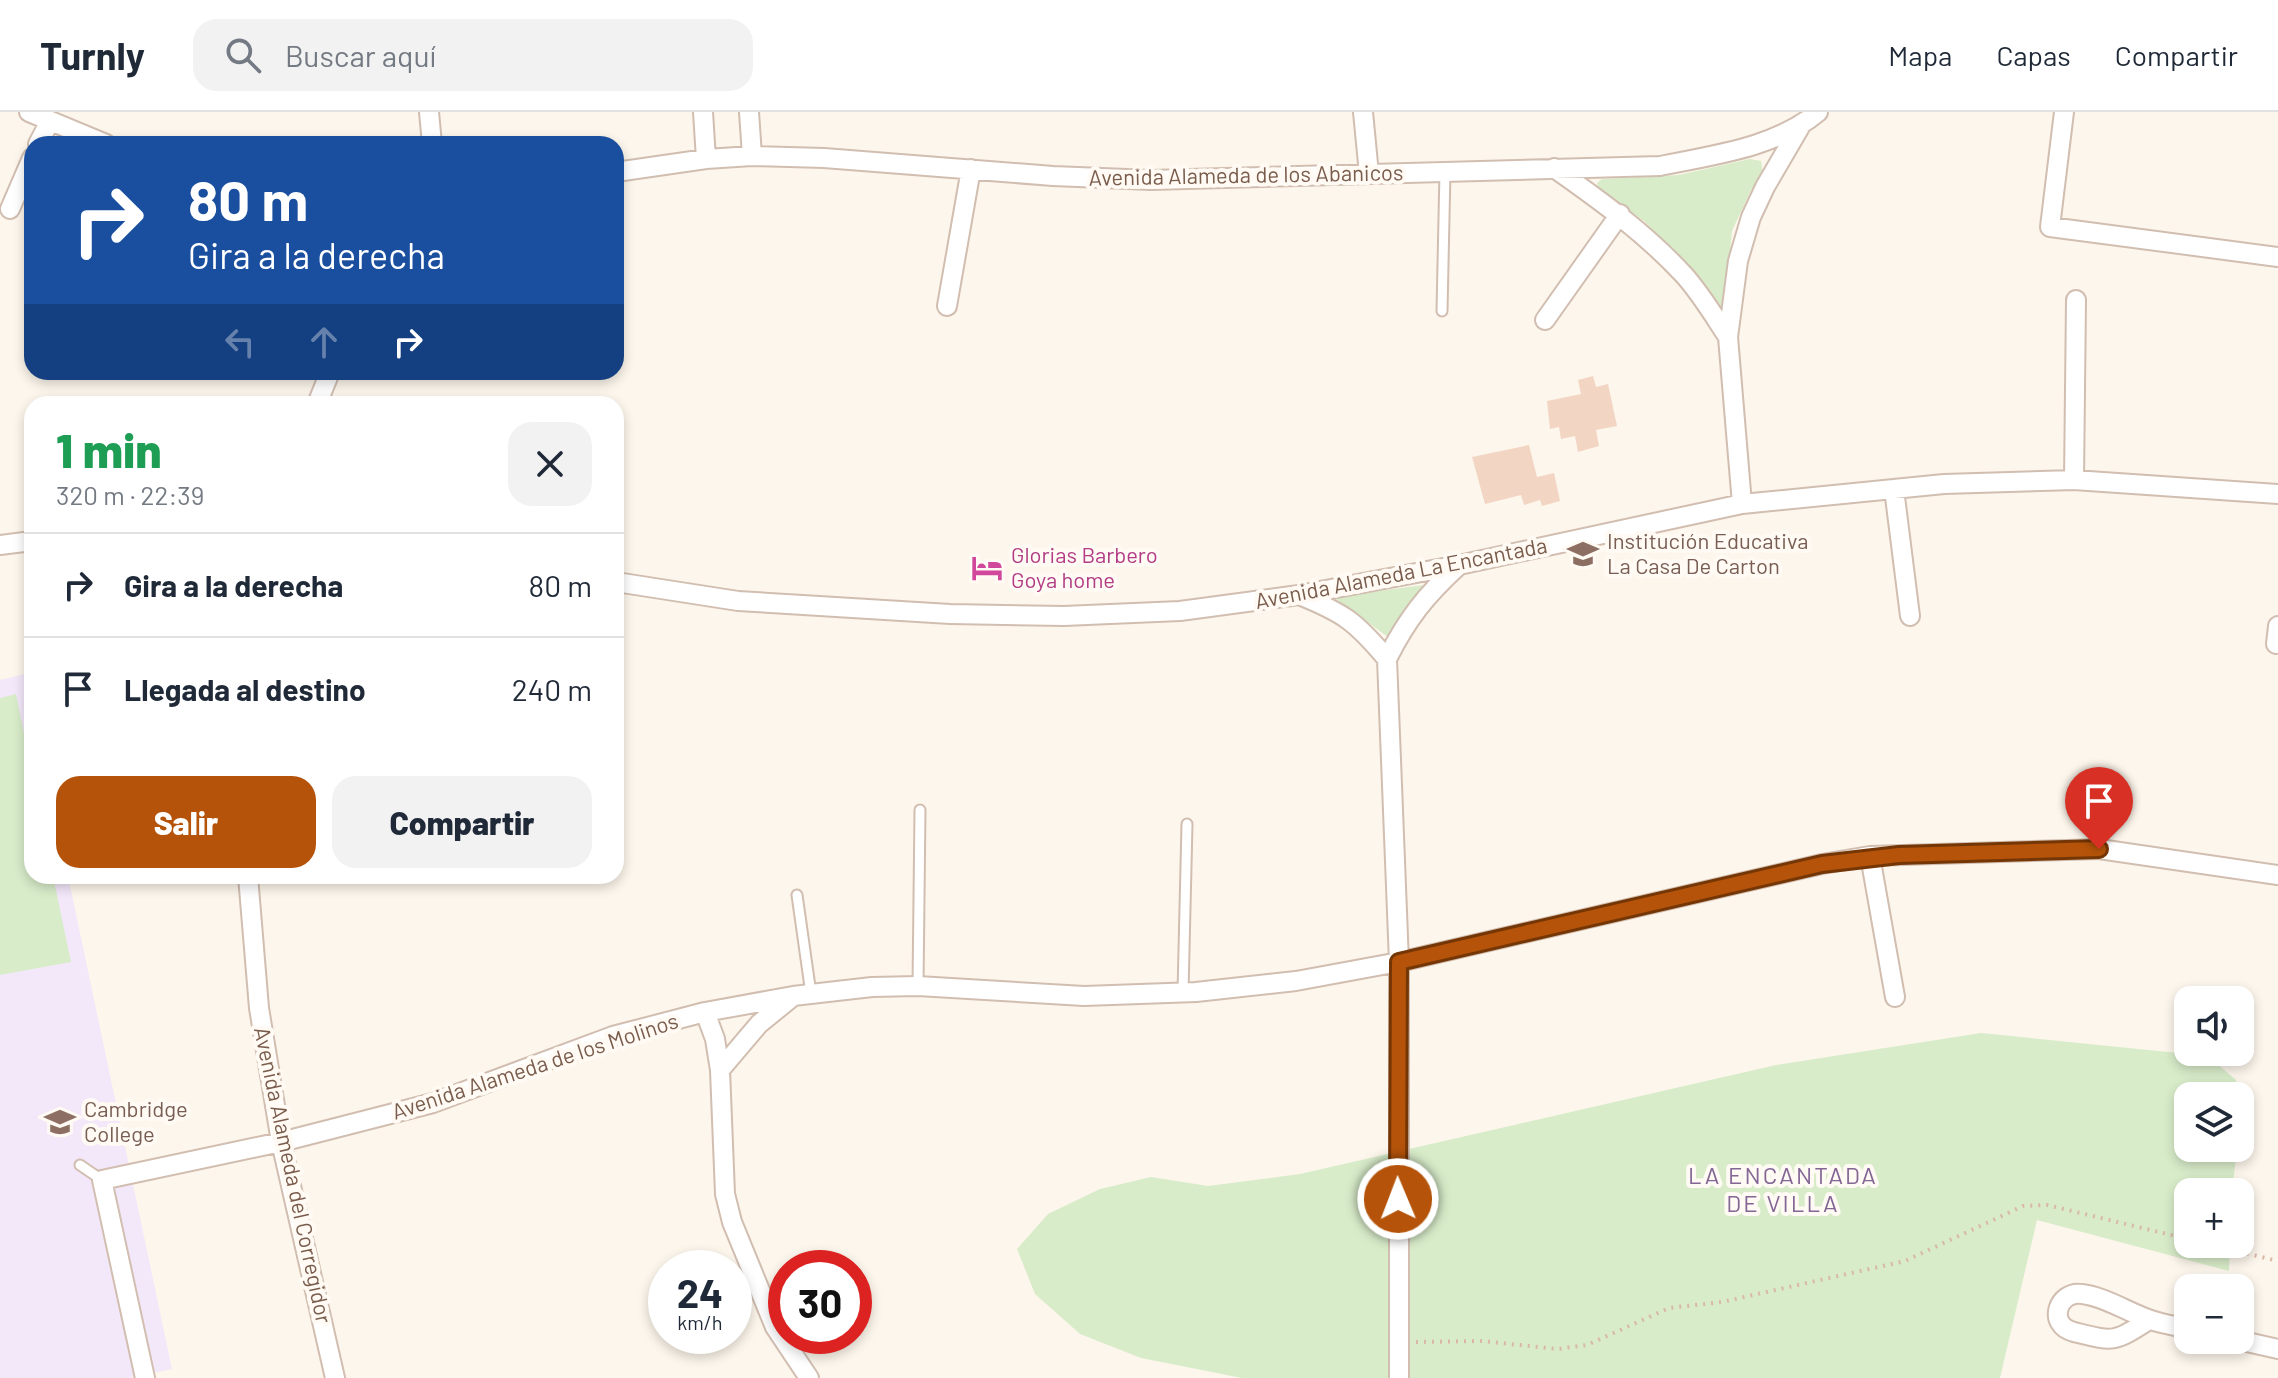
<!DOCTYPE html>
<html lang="es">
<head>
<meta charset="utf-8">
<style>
	body { margin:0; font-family:Barlow,sans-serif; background:#f2f2f3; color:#1f2937; height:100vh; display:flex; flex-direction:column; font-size:30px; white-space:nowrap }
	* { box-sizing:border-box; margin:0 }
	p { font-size:26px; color:#747a83 }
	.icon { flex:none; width:44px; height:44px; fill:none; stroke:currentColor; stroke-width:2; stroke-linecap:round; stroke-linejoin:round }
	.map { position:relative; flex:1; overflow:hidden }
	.side { position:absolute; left:24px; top:284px; width:600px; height:488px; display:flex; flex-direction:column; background:#fff; border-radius:24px; box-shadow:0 4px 12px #0003 }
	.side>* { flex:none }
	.top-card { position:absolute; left:24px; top:24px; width:600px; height:244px; border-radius:24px; box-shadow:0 4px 12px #0003; background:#1a4fa0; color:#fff; overflow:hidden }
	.buttons { position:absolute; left:2174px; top:874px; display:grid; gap:16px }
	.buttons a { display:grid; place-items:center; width:80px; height:80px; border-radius:16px; background:#fff; box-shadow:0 4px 12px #0003; font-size:40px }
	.speed { position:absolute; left:648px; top:1138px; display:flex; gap:16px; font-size:40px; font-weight:700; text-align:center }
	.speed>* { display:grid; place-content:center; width:104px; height:104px; border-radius:50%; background:#fff; box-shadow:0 4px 12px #0003; line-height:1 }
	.speed small { font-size:20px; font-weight:400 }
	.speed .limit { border:12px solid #d22; background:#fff; color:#111 }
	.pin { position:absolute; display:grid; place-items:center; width:68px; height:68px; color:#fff; margin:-82px -34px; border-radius:50% 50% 50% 0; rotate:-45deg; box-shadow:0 0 8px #0007 }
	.pin .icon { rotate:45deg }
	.me { position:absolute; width:88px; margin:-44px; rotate:359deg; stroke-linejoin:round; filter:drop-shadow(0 0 6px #0008) }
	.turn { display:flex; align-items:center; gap:28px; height:168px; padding:0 32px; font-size:36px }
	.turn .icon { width:104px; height:104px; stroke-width:2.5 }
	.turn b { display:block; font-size:56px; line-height:68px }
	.lanes { display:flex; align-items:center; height:76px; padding:0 32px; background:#0003; justify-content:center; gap:40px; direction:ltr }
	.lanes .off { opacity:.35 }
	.round { display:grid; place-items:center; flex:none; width:84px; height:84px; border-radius:24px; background:#f2f2f3 }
	.head { display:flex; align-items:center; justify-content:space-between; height:136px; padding:0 32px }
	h1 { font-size:48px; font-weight:800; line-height:60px; color:#1e9e55 }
	.action { display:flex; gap:16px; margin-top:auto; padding:16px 32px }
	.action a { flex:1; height:92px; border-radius:24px; background:#b45309; color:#fff; font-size:32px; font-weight:800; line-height:92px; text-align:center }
	.action a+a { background:#f2f2f3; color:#1f2937 }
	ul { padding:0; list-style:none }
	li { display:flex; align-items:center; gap:24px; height:104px; padding:0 32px; border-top:2px solid #e0e1e3 }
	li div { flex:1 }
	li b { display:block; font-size:30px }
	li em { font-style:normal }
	header { display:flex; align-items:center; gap:48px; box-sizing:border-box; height:112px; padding:0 40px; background:#fff; border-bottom:2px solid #e0e1e3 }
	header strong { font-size:38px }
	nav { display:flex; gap:44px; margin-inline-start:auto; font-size:28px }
	.search { width:560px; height:72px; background:#f2f2f3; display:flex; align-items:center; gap:20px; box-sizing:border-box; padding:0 28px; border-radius:24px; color:#747a83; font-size:30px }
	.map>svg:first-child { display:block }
	.education { fill:#f3e8fa }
	.green { fill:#d8ecc9 }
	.building { fill:#f3d5c3 }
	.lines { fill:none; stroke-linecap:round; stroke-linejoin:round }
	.lane-casing { stroke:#d1beb0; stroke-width:13 }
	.street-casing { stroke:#d1beb0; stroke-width:22 }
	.path { stroke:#d9b8a5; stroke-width:4; stroke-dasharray:2 6; stroke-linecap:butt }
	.lane { stroke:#fff; stroke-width:9 }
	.street { stroke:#fff; stroke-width:18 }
	.route-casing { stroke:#753606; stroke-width:20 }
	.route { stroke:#b45309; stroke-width:14 }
	.labels { text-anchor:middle; stroke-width:8; stroke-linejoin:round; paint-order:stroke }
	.street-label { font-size:22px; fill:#7a5c4d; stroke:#fffaf3 }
	.education-label { font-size:22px; fill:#785e54; stroke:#fffaf3; text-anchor:start }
	.hotel-label { font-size:22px; fill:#b23c85; stroke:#fffaf3; text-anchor:start }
	.neighbourhood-label { font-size:24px; letter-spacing:2px; fill:#846695; stroke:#fffaf3 }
</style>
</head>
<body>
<header>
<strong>Turnly</strong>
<div class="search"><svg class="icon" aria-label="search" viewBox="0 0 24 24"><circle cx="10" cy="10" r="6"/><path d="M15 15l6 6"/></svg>Buscar aquí</div>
<nav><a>Mapa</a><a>Capas</a><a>Compartir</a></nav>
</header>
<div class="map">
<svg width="2278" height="1266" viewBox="0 0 2278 1266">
	<rect width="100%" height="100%" fill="#fdf6ec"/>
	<path class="education" d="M25,562L32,597V764H68L172,1257L129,1266H0V568Z"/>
	<path class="green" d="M1750,47L1761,49L1763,61L1751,78L1732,119L1725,194L1724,201H1720L1700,169L1644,109L1599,79L1597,71L1602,67L1679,63Z
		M1424,473L1388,525L1333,485Z
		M16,582L32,661V764H53L71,850L0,863V586Z
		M1981,921L2208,944L2236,968L2238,984H2188V1036H2237L2232,1080H2188V1132H2230L2229,1159L2037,1108L2000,1266H1242L1141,1246L1080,1222L1035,1182L1017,1137L1048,1102L1100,1077L1151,1065L1208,1074L1300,1062L1776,953Z"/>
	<path class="building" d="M1593,264L1596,275L1608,272L1617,314L1596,318L1599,334L1578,340L1575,324L1561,327L1559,315L1550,317L1547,289L1581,282L1578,268Z
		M1529,333L1537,365L1554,361L1560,389L1542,394L1540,388L1524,393L1521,383L1485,392L1472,345Z"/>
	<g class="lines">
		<defs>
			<path id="lane" d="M1442,199L1445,59
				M797,783L811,882
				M918,874L920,698
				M1183,880L1187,712
				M80,1053L102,1068"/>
			<path id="street" d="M29,0L106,32
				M429,0L432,32
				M703,0L706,47
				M749,0L752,44
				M1363,0L1369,62
				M2064,0L2050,115L2278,145
				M38,32L50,9
				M1554,56C1601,89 1645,121 1684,163C1701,182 1714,204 1728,225
				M616,60L706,47L752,44L824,46L1053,64L1151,68L1660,54C1713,43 1775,36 1818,0
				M10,97L32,46
				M947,194L971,57
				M1545,208L1620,102
				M317,292L330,260
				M2074,368L2076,188
				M1894,377L1910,504
				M1742,392L1728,225L1738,149L1751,105L1765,75L1800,15
				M0,433L32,429
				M616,470L738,489L950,502L1064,504L1180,499L1299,483L1459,453L1742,392L1944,372L2074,368L2278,382
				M1299,483C1344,501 1356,510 1387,547
				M2276,532L2278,514
				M1870,744L1895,885
				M248,764L259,896L281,1030L335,1266
				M705,900L715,927L720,958L725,1082L732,1110L775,1215L809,1266
				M720,958L759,912L791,886
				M2149,1208C2113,1231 2114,1230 2074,1220C2046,1213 2058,1178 2082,1182C2106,1185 2129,1201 2151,1208C2163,1212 2176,1214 2188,1217
				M2238,1228L2278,1237
				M145,1266L102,1068L281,1030L433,991L613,924L705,900L793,884L872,875L918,874L1084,884L1196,880L1296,869L1399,850L1822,752L1870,744L2099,737L2278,763
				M1399,1266V850L1387,547C1407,507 1426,483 1459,453"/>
		</defs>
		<use href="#lane" class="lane-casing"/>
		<use href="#street" class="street-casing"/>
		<path class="path" d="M2208,1132L2278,1149
			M1416,1230L1482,1229L1557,1237L1587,1233L1669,1196L1722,1190L1905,1149L2023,1094L2047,1093L2188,1127"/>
		<use href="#lane" class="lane"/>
		<use href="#street" class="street"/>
	</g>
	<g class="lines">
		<defs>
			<path id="route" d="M1398,1087L1399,850L1822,752L1899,743L2099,737"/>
		</defs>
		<use href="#route" class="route-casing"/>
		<use href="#route" class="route"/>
	</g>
	<defs>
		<symbol id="school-bare" viewBox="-9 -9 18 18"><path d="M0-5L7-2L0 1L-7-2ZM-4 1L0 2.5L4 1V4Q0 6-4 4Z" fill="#8d6e63" stroke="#fffaf3" stroke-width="2.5" paint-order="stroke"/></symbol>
		<symbol id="hotel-bare" viewBox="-9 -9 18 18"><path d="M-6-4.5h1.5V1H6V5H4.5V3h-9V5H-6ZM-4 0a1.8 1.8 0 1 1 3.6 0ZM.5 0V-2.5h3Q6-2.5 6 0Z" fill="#d1479c" stroke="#fffaf3" stroke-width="2.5" paint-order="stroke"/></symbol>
	</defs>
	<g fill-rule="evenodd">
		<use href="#school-bare" x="1561" y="420" width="44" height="44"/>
		<use href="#hotel-bare" x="965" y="434" width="44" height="44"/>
		<use href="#school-bare" x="38" y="988" width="44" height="44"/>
	</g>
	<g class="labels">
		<g class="street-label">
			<text transform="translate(1246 63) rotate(-1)" y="8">Avenida Alameda de los Abanicos</text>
			<text transform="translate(1401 461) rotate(-11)" y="8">Avenida Alameda La Encantada</text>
			<text transform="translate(535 954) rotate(-18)" y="8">Avenida Alameda de los Molinos</text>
			<text transform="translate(293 1063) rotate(78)" y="8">Avenida Alameda del Corregidor</text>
		</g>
		<g class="education-label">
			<text x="1607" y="437">Institución Educativa<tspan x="1607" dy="25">La Casa De Carton</tspan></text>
			<text x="84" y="1005">Cambridge<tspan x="84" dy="25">College</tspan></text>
		</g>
		<g class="hotel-label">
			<text x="1011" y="451">Glorias Barbero<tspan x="1011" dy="25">Goya home</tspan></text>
		</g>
		<g class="neighbourhood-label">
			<text x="1783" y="1072">LA ENCANTADA<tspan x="1783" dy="28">DE VILLA</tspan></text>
		</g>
	</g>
</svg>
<div class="buttons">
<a><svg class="icon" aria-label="sound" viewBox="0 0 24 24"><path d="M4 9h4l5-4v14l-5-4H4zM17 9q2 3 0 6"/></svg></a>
<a><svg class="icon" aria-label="layers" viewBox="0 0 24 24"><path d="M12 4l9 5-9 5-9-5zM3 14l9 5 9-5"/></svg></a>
<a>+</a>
<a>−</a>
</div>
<div class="speed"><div>24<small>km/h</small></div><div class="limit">30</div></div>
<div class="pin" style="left:2099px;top:737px;background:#d93025"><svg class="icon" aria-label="arrive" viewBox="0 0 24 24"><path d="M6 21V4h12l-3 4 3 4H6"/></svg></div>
<svg class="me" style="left:1398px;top:1087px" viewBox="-20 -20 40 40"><circle r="17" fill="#b45309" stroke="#fff" stroke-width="3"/><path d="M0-11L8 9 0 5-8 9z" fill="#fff"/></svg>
<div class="top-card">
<div class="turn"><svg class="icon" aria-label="right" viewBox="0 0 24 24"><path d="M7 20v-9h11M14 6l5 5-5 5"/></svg><div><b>80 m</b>Gira a la derecha</div></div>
<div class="lanes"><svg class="icon off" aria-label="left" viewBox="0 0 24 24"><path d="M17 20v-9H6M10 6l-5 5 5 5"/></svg><svg class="icon off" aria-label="ahead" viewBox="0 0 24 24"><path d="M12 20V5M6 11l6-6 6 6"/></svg><svg class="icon" aria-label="right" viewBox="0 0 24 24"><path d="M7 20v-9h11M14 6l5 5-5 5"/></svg></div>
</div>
<section class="side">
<div class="head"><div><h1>1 min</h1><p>320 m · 22:39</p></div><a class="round"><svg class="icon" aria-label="close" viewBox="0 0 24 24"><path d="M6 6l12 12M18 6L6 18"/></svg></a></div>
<ul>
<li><svg class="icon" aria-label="right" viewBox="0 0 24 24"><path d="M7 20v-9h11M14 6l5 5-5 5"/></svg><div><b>Gira a la derecha</b></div><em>80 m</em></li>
<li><svg class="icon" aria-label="arrive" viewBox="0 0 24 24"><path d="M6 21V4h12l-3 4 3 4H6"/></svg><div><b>Llegada al destino</b></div><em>240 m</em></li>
</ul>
<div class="action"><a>Salir</a><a>Compartir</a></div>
</section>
</div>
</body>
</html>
